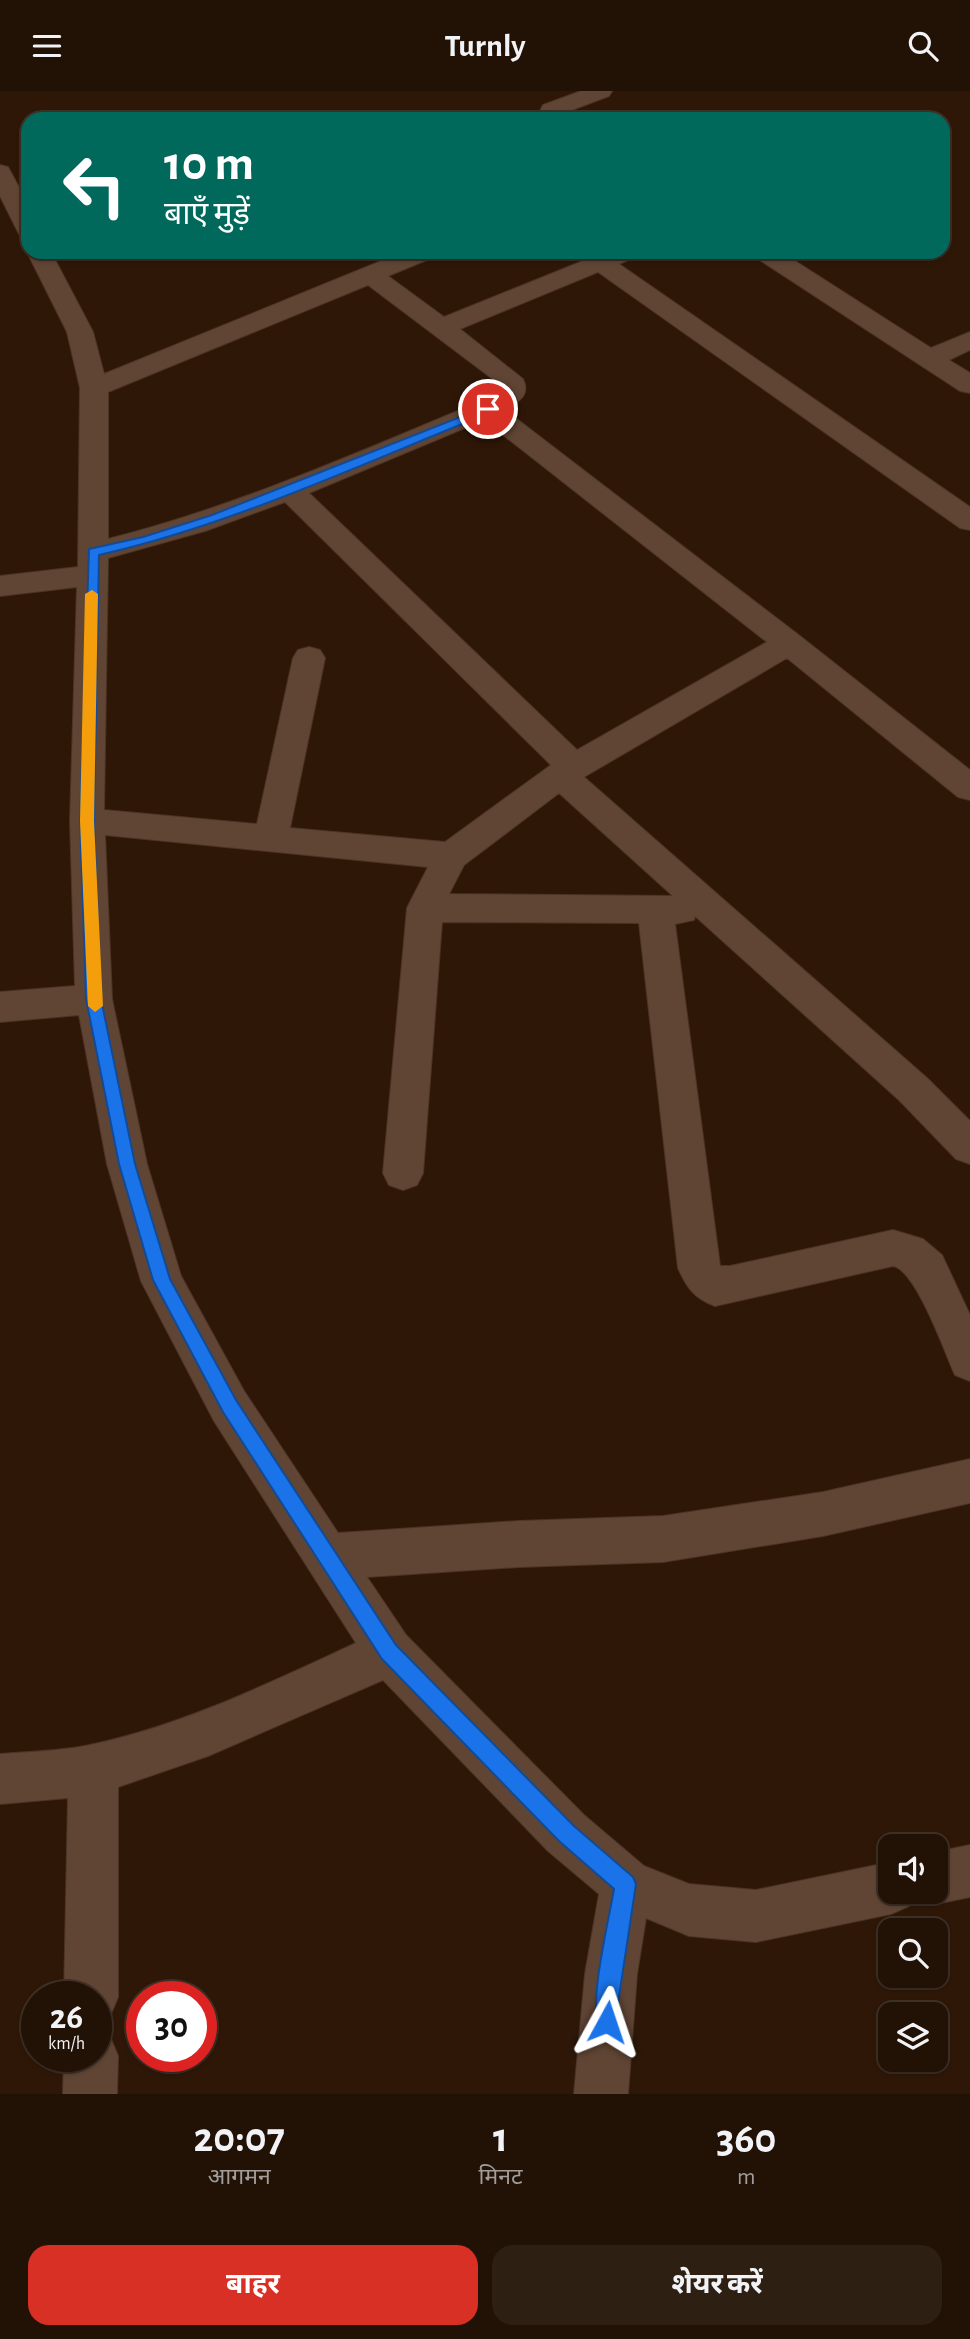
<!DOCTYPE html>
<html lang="hi">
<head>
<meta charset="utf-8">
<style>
	body { margin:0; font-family:"Alegreya Sans","Noto Sans Devanagari",sans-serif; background:#2e1f13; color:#f1f3f6; height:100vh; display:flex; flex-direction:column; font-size:26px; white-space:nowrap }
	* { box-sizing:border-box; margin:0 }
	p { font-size:23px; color:#a29d9a }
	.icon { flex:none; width:38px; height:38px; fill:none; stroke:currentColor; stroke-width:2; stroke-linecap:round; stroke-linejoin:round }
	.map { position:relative; height:2003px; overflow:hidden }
	.side { display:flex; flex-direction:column; background:#221105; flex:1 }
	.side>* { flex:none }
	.guide { position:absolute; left:21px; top:21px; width:929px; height:147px; border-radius:21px; box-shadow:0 2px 5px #0004,0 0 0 2px #3f3127; background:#00695c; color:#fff; overflow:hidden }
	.controls { position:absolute; left:878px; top:1743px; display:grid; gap:14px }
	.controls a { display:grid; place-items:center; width:70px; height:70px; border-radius:14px; background:#221105; box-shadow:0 2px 5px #0004,0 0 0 2px #3f3127; font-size:35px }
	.speed { position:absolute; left:21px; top:1890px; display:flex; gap:14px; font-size:35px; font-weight:700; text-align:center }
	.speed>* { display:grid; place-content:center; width:91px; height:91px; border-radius:50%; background:#221105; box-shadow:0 2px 5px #0004,0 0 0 2px #3f3127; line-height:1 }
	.speed small { font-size:18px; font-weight:400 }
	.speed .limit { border:10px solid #d22; background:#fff; color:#111 }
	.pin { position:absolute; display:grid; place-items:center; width:60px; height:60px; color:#fff; margin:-30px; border:4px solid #fff; border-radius:50%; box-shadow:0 2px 7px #0007 }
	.me { position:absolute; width:77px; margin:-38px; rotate:5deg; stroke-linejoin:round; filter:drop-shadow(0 0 5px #0008) }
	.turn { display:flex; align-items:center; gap:24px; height:147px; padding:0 28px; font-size:32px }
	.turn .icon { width:91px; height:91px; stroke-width:2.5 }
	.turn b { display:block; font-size:49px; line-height:60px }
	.eta { display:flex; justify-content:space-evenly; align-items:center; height:119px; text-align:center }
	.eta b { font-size:42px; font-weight:700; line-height:49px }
	.action { display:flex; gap:14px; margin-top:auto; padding:14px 28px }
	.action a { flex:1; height:80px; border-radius:21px; background:#d93025; color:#fff; font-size:28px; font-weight:700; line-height:80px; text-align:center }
	.action a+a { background:#2e1f13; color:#f1f3f6 }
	header { display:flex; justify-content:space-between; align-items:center; height:91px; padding:0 28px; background:#221105; font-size:32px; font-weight:700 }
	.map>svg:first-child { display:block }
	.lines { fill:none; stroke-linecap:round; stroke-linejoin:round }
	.minor-casing { stroke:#4a3425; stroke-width:2 }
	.minor { fill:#604534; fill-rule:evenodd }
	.route { fill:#1a73e8; stroke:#114b97; stroke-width:2 }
	.slow { fill:#f59e0b }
</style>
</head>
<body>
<header><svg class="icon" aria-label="menu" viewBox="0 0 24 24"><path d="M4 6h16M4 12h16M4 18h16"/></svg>Turnly<svg class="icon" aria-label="search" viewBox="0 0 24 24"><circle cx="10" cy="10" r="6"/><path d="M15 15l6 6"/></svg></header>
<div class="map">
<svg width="970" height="2003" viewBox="0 0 970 2003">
	<rect width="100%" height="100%" fill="#2e1707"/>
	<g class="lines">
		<defs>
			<path id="minor" d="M581,0H612L609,5L564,22L568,28H543L539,22L543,14Z
				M0,74L8,76L28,113V145L19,143L0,105Z
				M28,159L51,161L93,241L104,283L403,161H437L434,166L388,185L444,226L605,161H636L633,167L619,173L970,416V439L960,437L598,181L460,238L523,288C531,305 518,311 505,319L800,545L970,679V709L958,706L787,567L584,686L927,987L970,1030V1073L956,1068L899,1009L695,825L694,829L675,833L720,1175H730L893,1139L923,1148L942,1164L970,1224V1290L955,1284C945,1262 916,1179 893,1175L715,1215C694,1207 687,1197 678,1177L639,832L442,831L423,1082L417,1094L403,1099L389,1094L383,1082L407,817L428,776L105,744L112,908L147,1073L181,1185L244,1300L338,1442L519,1430L663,1425L823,1401L970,1368V1412L823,1445L663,1471L519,1476L367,1486L406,1544L584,1724L644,1775L689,1793L756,1799L891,1771V1801H915L909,1815L891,1823L756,1851L689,1845L646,1827L637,1883L628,2003H574L585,1883L599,1803L548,1760L383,1589L208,1665L118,1696V1906L110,1925L96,1930V1906H64L68,1707L0,1713V1663C28,1661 57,1660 85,1655C180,1636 269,1592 356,1552L214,1330L141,1190L107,1073L79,924L0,931V901L75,895L70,730L77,496L0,505V485L78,476L80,297L67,241L27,161ZM368,194L498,292V300L477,312C356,362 235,416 108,448V301ZM484,329L767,551L577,659L309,402ZM285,411L551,674L445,751L290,737L325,567L320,559L309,556L298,559L293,567L257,733L104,719L108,467L205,440ZM559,702L673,805L449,803L464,774Z
				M752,161H781L931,257L970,241V259L949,269L970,282V302L960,300L755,166Z
				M970,1754V1806L936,1813L918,1805L916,1801H936V1761Z
				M96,1940L110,1946L118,1965L117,2003H63L64,1965H96Z"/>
		</defs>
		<use href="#minor" class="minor-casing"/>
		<use href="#minor" class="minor"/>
	</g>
	<path class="route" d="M488,315L493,318L492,321C363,372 235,433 99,464L94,730L101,908L135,1073L170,1188L236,1309L396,1554L574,1735L633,1786L636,1793L614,1939L607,1942L599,1939C588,1913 609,1828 614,1798L559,1750L382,1568L223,1321L153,1189L119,1073L86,908L80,730L89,458L143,446L212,424Z"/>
	<path class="slow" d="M92,499L98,503L94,730L103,915L95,921L88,915L80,730L85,503Z"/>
</svg>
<div class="controls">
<a><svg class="icon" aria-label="sound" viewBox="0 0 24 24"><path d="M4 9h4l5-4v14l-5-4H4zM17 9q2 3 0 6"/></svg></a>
<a><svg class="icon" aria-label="search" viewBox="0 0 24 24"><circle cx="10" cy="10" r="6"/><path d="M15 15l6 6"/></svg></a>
<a><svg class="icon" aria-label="layers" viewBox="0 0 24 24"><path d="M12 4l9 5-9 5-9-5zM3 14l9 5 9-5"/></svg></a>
</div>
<div class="speed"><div>26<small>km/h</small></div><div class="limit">30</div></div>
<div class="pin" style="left:488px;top:318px;background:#d93025"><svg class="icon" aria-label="arrive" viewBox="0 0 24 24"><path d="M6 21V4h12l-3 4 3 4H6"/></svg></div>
<svg class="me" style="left:607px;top:1931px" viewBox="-20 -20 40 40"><path d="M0-17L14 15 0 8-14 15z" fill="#1a73e8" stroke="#fff" stroke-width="4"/></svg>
<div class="guide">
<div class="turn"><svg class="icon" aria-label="left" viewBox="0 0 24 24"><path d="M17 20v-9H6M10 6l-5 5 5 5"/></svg><div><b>10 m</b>बाएँ मुड़ें</div></div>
</div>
</div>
<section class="side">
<div class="eta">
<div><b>20:07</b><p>आगमन</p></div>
<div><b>1</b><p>मिनट</p></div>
<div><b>360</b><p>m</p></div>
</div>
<div class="action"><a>बाहर</a><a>शेयर करें</a></div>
</section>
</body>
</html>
